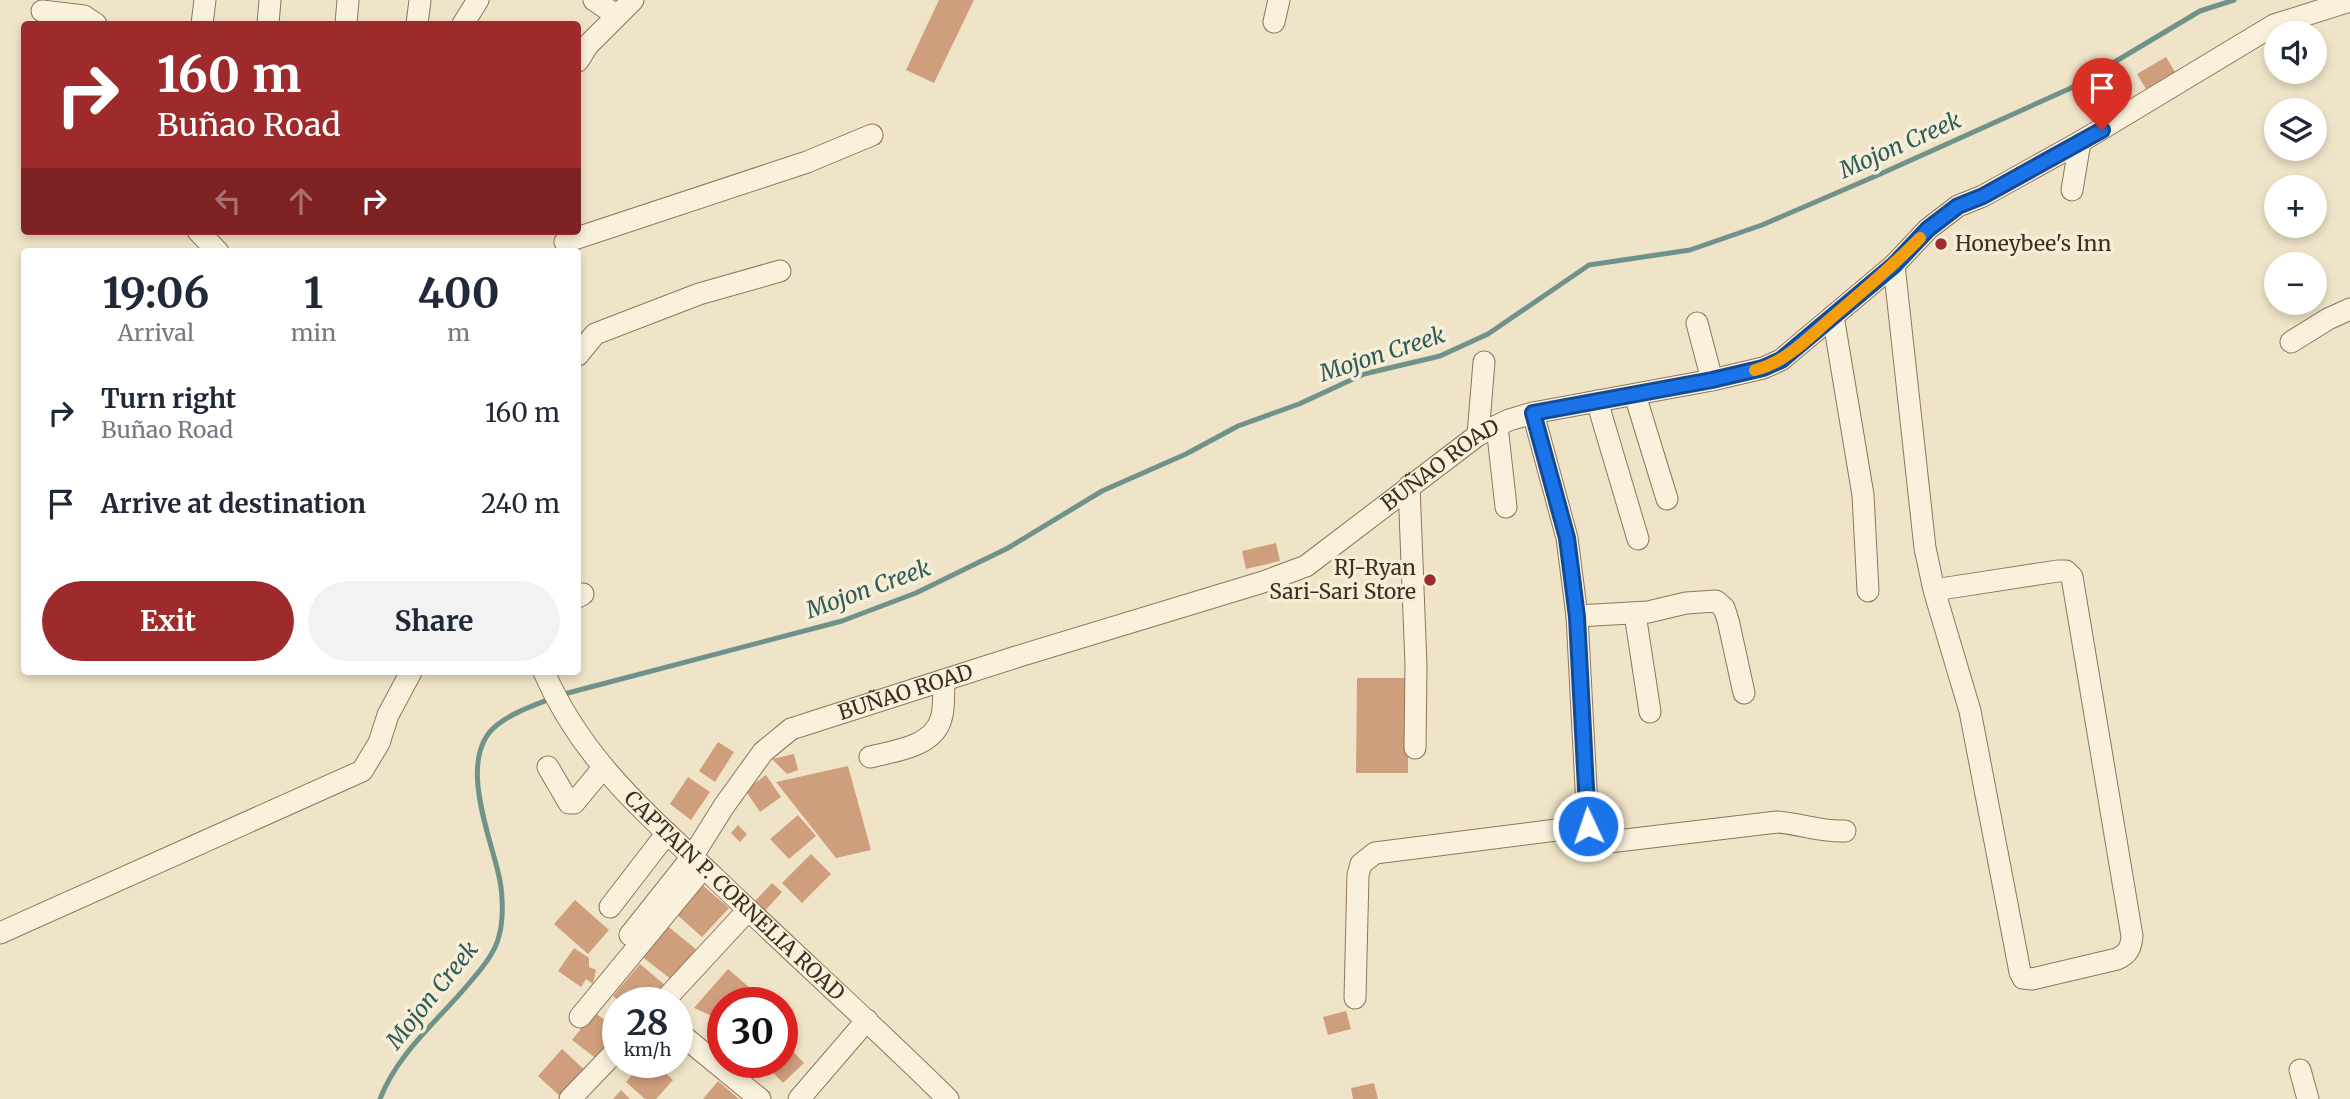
<!DOCTYPE html>
<html lang="en">
<head>
<meta charset="utf-8">
<style>
	body { margin:0; font-family:Merriweather,serif; background:#f2f2f3; color:#1f2937; height:100vh; display:flex; flex-direction:column; font-size:26px; white-space:nowrap }
	* { box-sizing:border-box; margin:0 }
	p { font-size:23px; color:#747a83 }
	.icon { flex:none; width:38px; height:38px; fill:none; stroke:currentColor; stroke-width:2; stroke-linecap:round; stroke-linejoin:round }
	.map { position:relative; flex:1; overflow:hidden }
	.side { position:absolute; left:21px; top:248px; width:560px; height:427px; display:flex; flex-direction:column; background:#fff; border-radius:7px; box-shadow:0 4px 10px #0003 }
	.side>* { flex:none }
	.top-card { position:absolute; left:21px; top:21px; width:560px; height:214px; border-radius:7px; box-shadow:0 4px 10px #0003; background:#9e2a2b; color:#fff; overflow:hidden }
	.buttons { position:absolute; left:2264px; top:21px; display:grid; gap:14px }
	.buttons a { display:grid; place-items:center; width:63px; height:63px; border-radius:50%; background:#fff; box-shadow:0 4px 10px #0003; font-size:35px }
	.speed { position:absolute; left:602px; top:987px; display:flex; gap:14px; font-size:35px; font-weight:700; text-align:center }
	.speed>* { display:grid; place-content:center; width:91px; height:91px; border-radius:50%; background:#fff; box-shadow:0 4px 10px #0003; line-height:1 }
	.speed small { font-size:18px; font-weight:400 }
	.speed .limit { border:10px solid #d22; background:#fff; color:#111 }
	.pin { position:absolute; display:grid; place-items:center; width:60px; height:60px; color:#fff; margin:-72px -30px; border-radius:50% 50% 50% 0; rotate:-45deg; box-shadow:0 0 7px #0007 }
	.pin .icon { rotate:45deg }
	.me { position:absolute; width:77px; margin:-38px; rotate:357deg; stroke-linejoin:round; filter:drop-shadow(0 0 5px #0008) }
	.turn { display:flex; align-items:center; gap:24px; height:147px; padding:0 21px; font-size:32px }
	.turn .icon { width:91px; height:91px; stroke-width:2.5 }
	.turn b { display:block; font-size:49px; line-height:60px }
	.lanes { display:flex; align-items:center; height:66px; padding:0 21px; background:#0003; justify-content:center; gap:35px; direction:ltr }
	.lanes .off { opacity:.35 }
	.eta { display:flex; justify-content:space-evenly; align-items:center; height:119px; text-align:center }
	.eta b { font-size:42px; font-weight:700; line-height:49px }
	.button { display:flex; gap:14px; margin-top:auto; padding:14px 21px }
	.button a { flex:1; height:80px; border-radius:42px; background:#9e2a2b; color:#fff; font-size:28px; font-weight:700; line-height:80px; text-align:center }
	.button a+a { background:#f2f2f3; color:#1f2937 }
	ul { padding:0; list-style:none }
	li { display:flex; align-items:center; gap:21px; height:91px; padding:0 21px }
	li div { flex:1 }
	li b { display:block; font-size:26px }
	li em { font-style:normal }
	.map>svg:first-child { display:block }
	.lines { fill:none; stroke-linecap:round; stroke-linejoin:round }
	.stream { stroke:#6f938a; stroke-width:5 }
	.building { fill:#cf9f7d }
	.minor-casing { stroke:#8d765c; stroke-width:23 }
	.minor { stroke:#faf1dc; stroke-width:21 }
	.route-casing { stroke:#114b97; stroke-width:18 }
	.route { stroke:#1a73e8; stroke-width:12 }
	.slow { stroke:#f59e0b; stroke-width:12 }
	.poi-dot { fill:#9e2a2b; stroke:#f7eed8; stroke-width:2.5 }
	.labels { text-anchor:middle; stroke-width:7; stroke-linejoin:round; paint-order:stroke }
	.poi-label { font-size:21px; fill:#3d2e20; stroke:#f7eed8; text-anchor:start }
	.street-label { font-size:21px; fill:#3d2e20; stroke:#f7eed8 }
	.water-label { font-size:23px; font-style:italic; fill:#2f5d5a; stroke:#f7eed8 }
</style>
</head>
<body>
<div class="map">
<svg width="2350" height="1099" viewBox="0 0 2350 1099">
	<rect width="100%" height="100%" fill="#f0e4c8"/>
	<g class="lines">
		<path class="stream" d="M564,694L842,621L916,593L1008,548L1102,491L1186,454L1238,426L1299,404L1364,374L1440,356L1488,334L1589,265L1690,250L1762,225L1878,175L2071,88L2200,11L2234,0
			M380,1099C398,1052 439,1020 471,981C482,968 495,953 499,936C504,918 503,891 498,872C489,833 457,756 497,725C512,713 532,706 550,699"/>
	</g>
	<path class="building" d="M939,0H974L934,83L906,70Z
		M2166,57L2175,72L2146,89L2137,74Z
		M1276,543L1280,561L1246,569L1242,551Z
		M1357,678H1408V773H1356Z
		M718,742L734,752L715,782L699,771Z
		M794,754L798,770L787,774L772,759Z
		M848,766L871,850L836,858L776,782Z
		M766,775L781,797L760,812L745,790Z
		M688,777L710,792L691,820L670,804Z
		M798,815L816,836L789,859L770,839Z
		M738,825L747,834L740,842L731,833Z
		M811,854L831,874L802,903L782,883Z
		M700,883L729,908L702,937L674,912Z
		M772,883L782,892L763,913L753,903Z
		M575,900L609,930L588,954L554,924Z
		M665,924L697,950L672,980L640,955Z
		M574,948L589,958V967L596,970L593,984L586,979L581,987L558,971Z
		M640,964L666,986L652,1003H621L613,996Z
		M728,969L758,995L751,1003H723L721,1020L694,1008Z
		M1346,1011L1351,1029L1328,1035L1323,1017Z
		M594,1012L618,1030V1043L602,1063L572,1040Z
		M782,1040L804,1063L783,1083L763,1062H782Z
		M562,1049L587,1072L563,1099L538,1076Z
		M643,1062H653L673,1080L656,1099H645L626,1082Z
		M718,1081L739,1099H703Z
		M1374,1083L1378,1099H1353L1351,1088Z
		M621,1090L630,1099H613Z"/>
	<g class="lines">
		<defs>
			<g id="minor">
				<path d="M594,0L616,15"/>
				<path d="M42,11L84,16L96,24"/>
				<path d="M1274,22L1279,0"/>
				<path d="M202,24L205,0"/>
				<path d="M268,24L270,0"/>
				<path d="M346,24L348,0"/>
				<path d="M417,24L420,0"/>
				<path d="M463,24L478,0"/>
				<path d="M578,61L588,45L633,0"/>
				<path d="M2072,190L2080,142"/>
				<path d="M198,231L218,252"/>
				<path d="M565,242L807,162L872,135"/>
				<path d="M1894,265L1925,548L1934,590L1970,711L2020,972L2023,978L2032,979L2117,959C2128,954 2131,948 2132,936L2072,577L2066,571H2058L1934,590"/>
				<path d="M1833,316L1863,495L1868,591"/>
				<path d="M1697,323L1712,380"/>
				<path d="M2291,342L2328,319L2350,309"/>
				<path d="M578,355L595,334L699,294L780,271"/>
				<path d="M1635,395L1667,499"/>
				<path d="M1597,401L1638,539"/>
				<path d="M1533,413L1567,538L1577,616L1588,826L1592,844L1777,822C1803,824 1818,832 1845,831"/>
				<path d="M1497,426L1506,507"/>
				<path d="M1478,435L1484,362"/>
				<path d="M1409,486L1416,665L1415,748"/>
				<path d="M578,597L583,594"/>
				<path d="M1635,614L1650,712"/>
				<path d="M1577,616L1648,612L1686,603L1716,601L1724,608L1728,620L1744,693"/>
				<path id="s1" d="M544,672C582,760 648,815 716,879C793,953 872,1024 948,1099"/>
				<path d="M870,757C894,751 933,747 941,719C945,707 943,693 944,680"/>
				<path d="M548,767L569,803H574L603,768"/>
				<path d="M610,907L667,833"/>
				<path d="M0,933L362,771L379,743L388,715L411,672"/>
				<path id="s2" d="M630,935L692,857L724,806L763,752L791,729L1016,657L1263,582L1306,566L1478,435L1509,420L1533,413L1712,380L1763,368L1781,360L1894,265L1928,229L1958,206L1983,196L2080,142L2274,25L2350,1"/>
				<path d="M1355,998L1358,875L1361,864L1375,853L1588,826"/>
				<path d="M662,1003L748,910"/>
				<path d="M580,1017L703,868"/>
				<path d="M677,1031L760,1099"/>
				<path d="M2300,1070L2308,1099"/>
				<path d="M570,1099L618,1049"/>
				<path d="M799,1099L867,1020"/>
			</g>
		</defs>
		<use href="#minor" class="minor-casing"/>
		<use href="#minor" class="minor"/>
	</g>
	<g class="lines">
		<defs>
			<path id="route" d="M1588,826L1577,617L1567,538L1533,413L1712,380L1763,368L1781,360L1894,265L1928,229L1958,206L1983,196L2102,130"/>
		</defs>
		<use href="#route" class="route-casing"/>
		<use href="#route" class="route"/>
		<path class="slow" d="M1755,370C1787,362 1810,336 1835,315C1864,290 1894,265 1920,238"/>
	</g>
	<g class="poi-dot">
		<circle cx="1941" cy="244" r="7"/>
		<circle cx="1430" cy="580" r="7"/>
	</g>
	<g class="labels">
		<g class="poi-label">
			<text x="1955" y="251">Honeybee's Inn</text>
			<text x="1416" y="575" text-anchor="end">RJ-Ryan<tspan x="1416" dy="24">Sari-Sari Store</tspan></text>
		</g>
		<g class="street-label">
			<text dy="7" stroke="none"><textPath href="#s2" startOffset="971">BUÑAO ROAD</textPath></text>
			<text dy="7" stroke="none"><textPath href="#s2" startOffset="383">BUÑAO ROAD</textPath></text>
			<text dy="7" stroke="none"><textPath href="#s1" startOffset="296">CAPTAIN P. CORNELIA ROAD</textPath></text>
		</g>
		<g class="water-label">
			<text transform="translate(1900 145) rotate(-24)" y="8">Mojon Creek</text>
			<text transform="translate(1382 354) rotate(-18)" y="8">Mojon Creek</text>
			<text transform="translate(868 589) rotate(-20)" y="8">Mojon Creek</text>
			<text transform="translate(432 995) rotate(-51)" y="8">Mojon Creek</text>
		</g>
	</g>
</svg>
<div class="buttons">
<a><svg class="icon" aria-label="sound" viewBox="0 0 24 24"><path d="M4 9h4l5-4v14l-5-4H4zM17 9q2 3 0 6"/></svg></a>
<a><svg class="icon" aria-label="layers" viewBox="0 0 24 24"><path d="M12 4l9 5-9 5-9-5zM3 14l9 5 9-5"/></svg></a>
<a>+</a>
<a>−</a>
</div>
<div class="speed"><div>28<small>km/h</small></div><div class="limit">30</div></div>
<div class="pin" style="left:2102px;top:130px;background:#d93025"><svg class="icon" aria-label="arrive" viewBox="0 0 24 24"><path d="M6 21V4h12l-3 4 3 4H6"/></svg></div>
<svg class="me" style="left:1588px;top:826px" viewBox="-20 -20 40 40"><circle r="17" fill="#1a73e8" stroke="#fff" stroke-width="3"/><path d="M0-11L8 9 0 5-8 9z" fill="#fff"/></svg>
<div class="top-card">
<div class="turn"><svg class="icon" aria-label="right" viewBox="0 0 24 24"><path d="M7 20v-9h11M14 6l5 5-5 5"/></svg><div><b>160 m</b>Buñao Road</div></div>
<div class="lanes"><svg class="icon off" aria-label="left" viewBox="0 0 24 24"><path d="M17 20v-9H6M10 6l-5 5 5 5"/></svg><svg class="icon off" aria-label="ahead" viewBox="0 0 24 24"><path d="M12 20V5M6 11l6-6 6 6"/></svg><svg class="icon" aria-label="right" viewBox="0 0 24 24"><path d="M7 20v-9h11M14 6l5 5-5 5"/></svg></div>
</div>
<section class="side">
<div class="eta">
<div><b>19:06</b><p>Arrival</p></div>
<div><b>1</b><p>min</p></div>
<div><b>400</b><p>m</p></div>
</div>
<ul>
<li><svg class="icon" aria-label="right" viewBox="0 0 24 24"><path d="M7 20v-9h11M14 6l5 5-5 5"/></svg><div><b>Turn right</b><p>Buñao Road</p></div><em>160 m</em></li>
<li><svg class="icon" aria-label="arrive" viewBox="0 0 24 24"><path d="M6 21V4h12l-3 4 3 4H6"/></svg><div><b>Arrive at destination</b></div><em>240 m</em></li>
</ul>
<div class="button"><a>Exit</a><a>Share</a></div>
</section>
</div>
</body>
</html>
